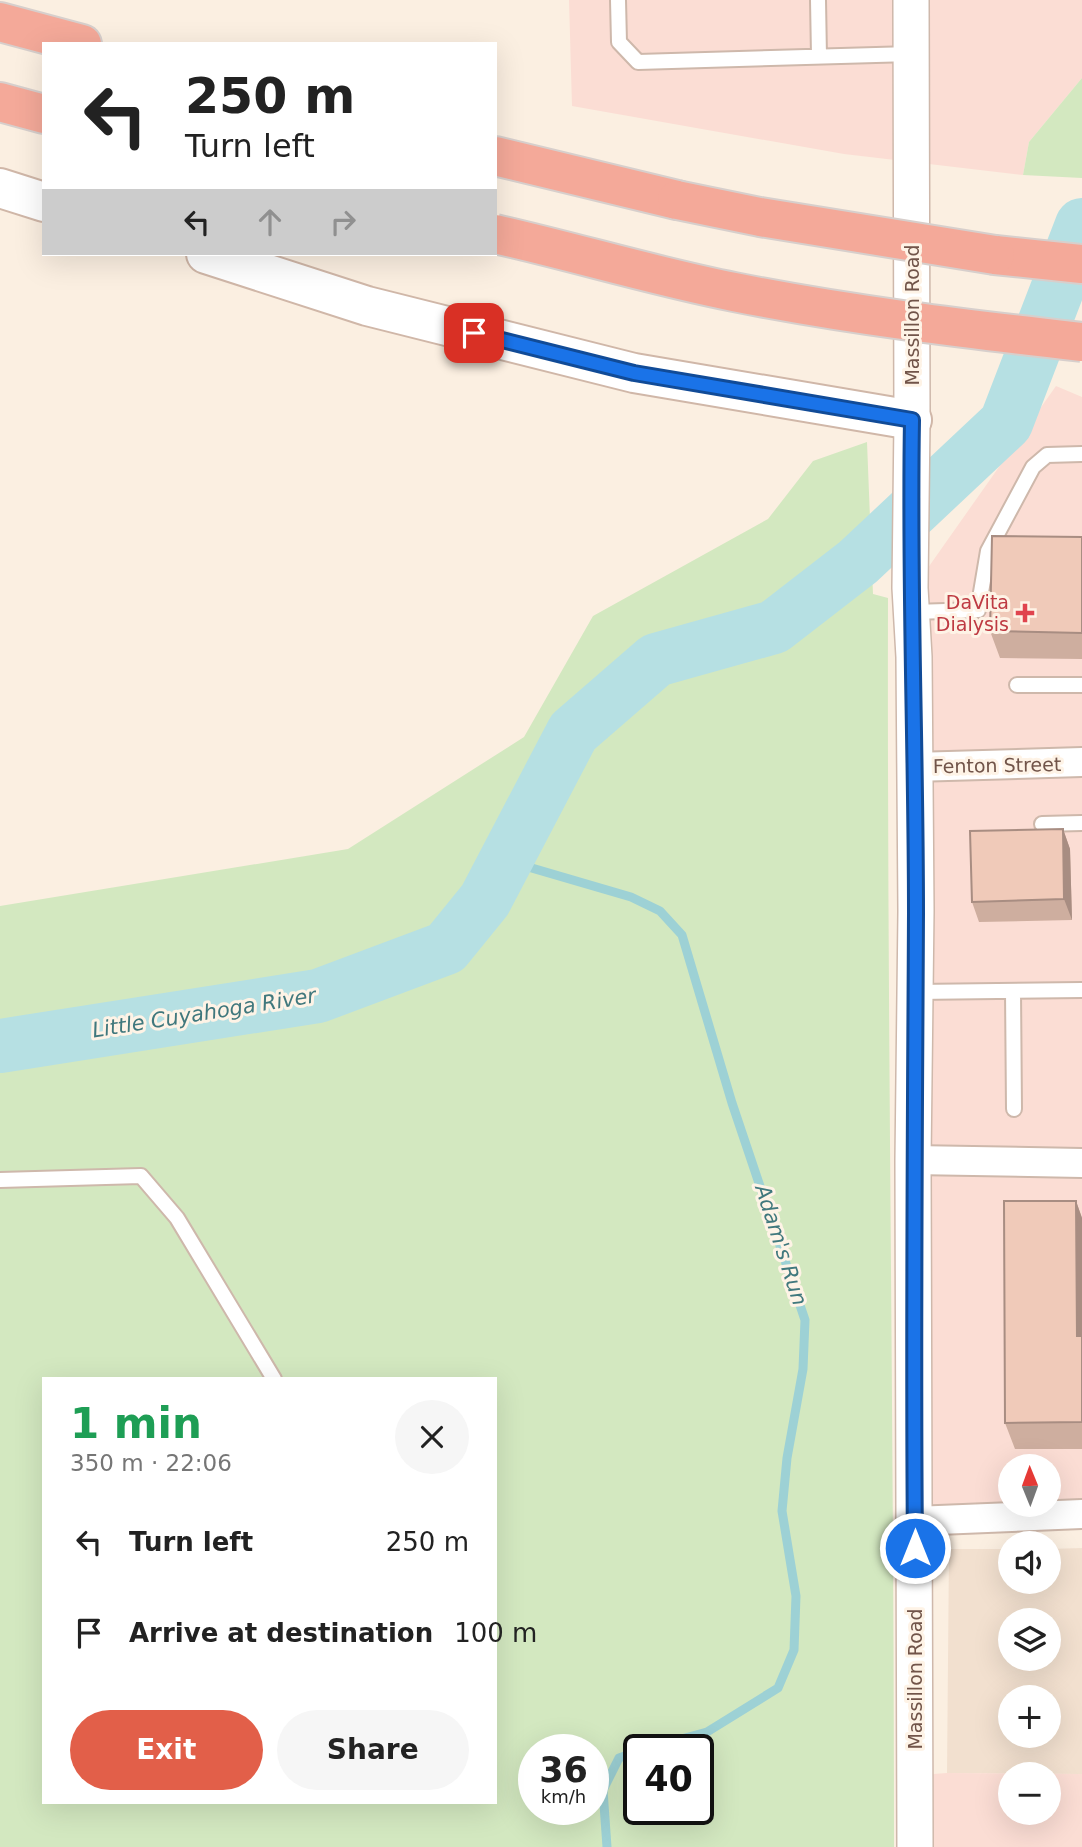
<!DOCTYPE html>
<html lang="en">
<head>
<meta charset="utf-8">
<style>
	body { margin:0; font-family:"DejaVu Sans",sans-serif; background:#f6f6f6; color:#222; height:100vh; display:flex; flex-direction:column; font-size:26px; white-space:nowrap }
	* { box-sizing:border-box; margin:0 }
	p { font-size:23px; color:#767676 }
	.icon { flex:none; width:38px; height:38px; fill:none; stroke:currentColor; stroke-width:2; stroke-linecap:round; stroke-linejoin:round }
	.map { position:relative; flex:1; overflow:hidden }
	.panel { position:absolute; left:42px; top:1377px; width:455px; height:427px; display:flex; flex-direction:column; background:#fff; border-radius:0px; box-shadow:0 7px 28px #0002 }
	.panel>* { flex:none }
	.hud { position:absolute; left:42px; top:42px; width:455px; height:214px; border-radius:0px; box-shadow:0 7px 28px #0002; background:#fff; color:#222; overflow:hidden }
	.needle { width:46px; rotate:359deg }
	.controls { position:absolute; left:998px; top:1454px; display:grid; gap:14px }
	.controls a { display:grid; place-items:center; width:63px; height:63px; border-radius:50%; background:#fff; box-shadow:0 7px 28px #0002; font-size:35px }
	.speed { position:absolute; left:518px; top:1734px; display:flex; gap:14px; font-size:35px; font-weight:700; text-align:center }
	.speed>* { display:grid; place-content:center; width:91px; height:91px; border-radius:50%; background:#fff; box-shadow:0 7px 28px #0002; line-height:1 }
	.speed small { font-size:18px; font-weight:400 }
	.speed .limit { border:4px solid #111; border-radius:10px; background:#fff; color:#111 }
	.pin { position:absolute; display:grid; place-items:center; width:60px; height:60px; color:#fff; margin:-30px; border-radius:14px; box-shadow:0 4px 10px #0006 }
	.me { position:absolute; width:77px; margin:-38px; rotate:0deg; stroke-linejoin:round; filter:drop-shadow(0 0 5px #0008) }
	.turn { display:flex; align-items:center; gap:24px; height:147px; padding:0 28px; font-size:32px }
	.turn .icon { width:91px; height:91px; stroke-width:2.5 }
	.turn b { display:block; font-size:49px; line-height:60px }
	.lanes { display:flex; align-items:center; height:66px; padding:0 28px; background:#0003; justify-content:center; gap:35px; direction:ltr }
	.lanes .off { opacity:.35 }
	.round { display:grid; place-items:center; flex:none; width:74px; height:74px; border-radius:37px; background:#f6f6f6 }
	.summary { display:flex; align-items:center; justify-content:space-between; height:119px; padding:0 28px }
	h1 { font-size:42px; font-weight:800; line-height:52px; color:#1e9e55 }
	.cta { display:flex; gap:14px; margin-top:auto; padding:14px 28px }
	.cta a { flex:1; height:80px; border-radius:42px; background:#e25f49; color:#fff; font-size:28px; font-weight:800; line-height:80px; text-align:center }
	.cta a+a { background:#f6f6f6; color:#222 }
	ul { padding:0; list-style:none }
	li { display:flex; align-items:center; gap:21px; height:91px; padding:0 28px }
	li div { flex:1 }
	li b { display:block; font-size:26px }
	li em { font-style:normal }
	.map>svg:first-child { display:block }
	.residential { fill:#f2e0cf; fill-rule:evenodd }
	.commercial { fill:#fbddd4; fill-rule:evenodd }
	.green { fill:#d3e8c0; fill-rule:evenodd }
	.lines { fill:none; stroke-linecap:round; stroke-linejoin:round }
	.stream { stroke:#9dd1d5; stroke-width:9 }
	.river { stroke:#b6e0e3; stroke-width:54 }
	.service-casing { stroke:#ceb8ab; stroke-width:18 }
	.minor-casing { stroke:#ceb8ab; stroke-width:32 }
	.tertiary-casing { stroke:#ceb8ab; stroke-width:38 }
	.secondary-casing { stroke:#d0b7a8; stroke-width:42 }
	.motorway-casing { stroke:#d7cfcc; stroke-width:42 }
	.service { stroke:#fff; stroke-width:14 }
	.minor { stroke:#fff; stroke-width:28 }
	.tertiary { stroke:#fff; stroke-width:35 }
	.secondary { stroke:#fff; stroke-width:38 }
	.motorway { stroke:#f4a999; stroke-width:38 }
	.motorway-bridge-casing { stroke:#d7cfcc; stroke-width:42; stroke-linecap:butt }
	.motorway-bridge { stroke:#f4a999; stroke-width:38 }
	.wall { fill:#ceae9f }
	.shaded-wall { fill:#a88d82 }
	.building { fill:#f0cab9; stroke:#a88d82; stroke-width:2 }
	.route-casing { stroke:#114b97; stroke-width:18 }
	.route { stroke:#1a73e8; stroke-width:12 }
	.health-dot { fill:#e0444e; stroke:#fef3e6; stroke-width:2.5 }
	.labels { text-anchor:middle; stroke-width:6; stroke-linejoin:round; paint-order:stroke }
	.street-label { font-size:19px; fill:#715449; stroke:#fef3e6 }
	.health-label { font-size:19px; fill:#be3a42; stroke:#fef3e6; text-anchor:end }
	.water-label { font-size:21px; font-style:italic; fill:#40787d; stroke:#fef3e6 }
</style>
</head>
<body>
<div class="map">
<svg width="1082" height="1847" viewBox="0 0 1082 1847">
	<rect width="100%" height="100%" fill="#fbefe1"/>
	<path class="residential" d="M1082,1548V1774L947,1773L949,1549H1010V1582H1048V1549ZM1010,1620H1048V1659H1010ZM1010,1698H1048V1736H1010Z"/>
	<path class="commercial" d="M569,0H1082V78L1029,142L1023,175L844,154L572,106Z
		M1056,386L1082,397V748L926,755L925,572Z
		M1082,771V1150L920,1154V774Z
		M918,1164L1082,1168V1507L922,1513ZM1010,1466H1048V1505H1010Z
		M947,1773L1082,1774V1847H920V1775ZM1010,1774H1048V1813H1010Z"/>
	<path class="green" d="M1082,78V178L1023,175L1029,142Z
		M867,442L873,594L888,598C887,1014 894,1430 894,1847H0V906L348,849L524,737L593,616L768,519L813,461ZM44,1379H495V1802H44ZM534,1750H593V1810H534ZM639,1750H698V1810H639Z"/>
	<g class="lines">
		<path class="stream" d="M508,861L631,897L660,911L682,935L732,1103L805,1320L803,1369L787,1458L782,1511L796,1596L794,1650L778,1688L707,1732L641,1750
			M607,1847L603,1790L619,1758L639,1751"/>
		<path class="river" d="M0,1046L318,996L446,948L485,900L573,732L656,660L774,627L858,562L1006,423L1082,225"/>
		<defs>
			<path id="service" d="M618,0L619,42L638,62L911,54
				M818,0L819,56
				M913,612L978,610L988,551L1033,467L1047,455L1082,454
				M1017,685H1082
				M1042,824L1082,823
				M1013,991L1014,1109
				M916,992L1082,990
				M0,1180L141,1176L177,1218L274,1379"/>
			<path id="minor" d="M913,767L1082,762
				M913,1160L1082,1163
				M914,1521L1082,1514"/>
			<path id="tertiary" d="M911,0L912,420L910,588L914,657L916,911L913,1160L915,1847"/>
			<path id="secondary" d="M0,188L44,202
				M206,254L367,306L634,373L912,420"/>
			<path id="motorway" d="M0,22L82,44
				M0,102L44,114
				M495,156L677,200
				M995,255L1082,264"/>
		</defs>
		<use href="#service" class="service-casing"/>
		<use href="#minor" class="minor-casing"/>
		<use href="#tertiary" class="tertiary-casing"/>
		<use href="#secondary" class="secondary-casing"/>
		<use href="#motorway" class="motorway-casing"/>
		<use href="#service" class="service"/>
		<use href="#minor" class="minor"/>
		<use href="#tertiary" class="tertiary"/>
		<use href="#secondary" class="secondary"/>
		<use href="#motorway" class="motorway"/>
		<defs>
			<path id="motorway-bridge" d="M677,200L760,217L995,255
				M495,234C575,252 653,276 734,292C849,315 966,329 1082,342"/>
		</defs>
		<use href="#motorway-bridge" class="motorway-bridge-casing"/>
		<use href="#motorway-bridge" class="motorway-bridge"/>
	</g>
	<path class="wall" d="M1082,537V659L1000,658L990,631Z
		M1063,829L1070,849L1072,920L979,922L972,902Z
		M1076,1201L1082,1218V1449H1015L1005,1423Z"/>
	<path class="shaded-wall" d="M1063,829L1070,849L1072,920L1064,899Z
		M1076,1201L1082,1218V1349L1077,1336Z"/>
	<path class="building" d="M992,536L1082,537V633L990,631Z
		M1063,829L1064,899L972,902L970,831Z
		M1004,1201H1076L1077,1336H1082V1422L1005,1423Z"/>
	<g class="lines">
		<defs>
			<path id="route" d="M474,333L634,373L912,420C909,585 916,749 916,913C915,1125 913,1336 915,1548"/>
		</defs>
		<use href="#route" class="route-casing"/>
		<use href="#route" class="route"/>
	</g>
	<path class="health-dot" d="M1021.5 602.5h7v7h7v7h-7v7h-7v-7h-7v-7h7z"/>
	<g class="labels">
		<g class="street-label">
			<text transform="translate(912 315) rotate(-90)" y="7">Massillon Road</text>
			<text transform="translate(997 765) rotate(-1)" y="7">Fenton Street</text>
			<text transform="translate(915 1679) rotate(-90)" y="7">Massillon Road</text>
		</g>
		<g class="health-label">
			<text x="1009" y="609">DaVita<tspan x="1009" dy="22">Dialysis</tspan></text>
		</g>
		<g class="water-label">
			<text transform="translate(204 1013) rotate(-9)" y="7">Little Cuyahoga River</text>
			<text transform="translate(781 1245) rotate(72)" y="7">Adam's Run</text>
		</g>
	</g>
</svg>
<div class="controls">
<a><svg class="needle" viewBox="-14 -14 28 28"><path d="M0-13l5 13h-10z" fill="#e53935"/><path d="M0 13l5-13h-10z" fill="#767676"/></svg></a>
<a><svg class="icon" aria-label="sound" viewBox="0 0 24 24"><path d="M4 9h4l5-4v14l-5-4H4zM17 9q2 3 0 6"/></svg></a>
<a><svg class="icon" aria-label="layers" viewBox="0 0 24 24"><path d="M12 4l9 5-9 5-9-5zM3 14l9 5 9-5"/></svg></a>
<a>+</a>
<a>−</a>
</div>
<div class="speed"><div>36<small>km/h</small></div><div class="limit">40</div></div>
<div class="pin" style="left:474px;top:333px;background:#d93025"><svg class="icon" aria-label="arrive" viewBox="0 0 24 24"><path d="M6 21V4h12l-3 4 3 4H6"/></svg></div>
<svg class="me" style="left:915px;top:1548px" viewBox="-20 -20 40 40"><circle r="17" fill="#1a73e8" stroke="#fff" stroke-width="3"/><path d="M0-11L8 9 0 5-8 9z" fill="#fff"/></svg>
<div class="hud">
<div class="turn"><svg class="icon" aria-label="left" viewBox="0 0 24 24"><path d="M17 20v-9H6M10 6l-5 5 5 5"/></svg><div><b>250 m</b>Turn left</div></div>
<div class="lanes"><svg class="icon" aria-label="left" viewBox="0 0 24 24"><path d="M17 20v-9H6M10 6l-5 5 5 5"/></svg><svg class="icon off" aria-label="ahead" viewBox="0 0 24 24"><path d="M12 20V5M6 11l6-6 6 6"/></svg><svg class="icon off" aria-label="right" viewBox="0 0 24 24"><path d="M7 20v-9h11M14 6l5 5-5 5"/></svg></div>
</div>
<section class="panel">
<div class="summary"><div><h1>1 min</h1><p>350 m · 22:06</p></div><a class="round"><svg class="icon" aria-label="close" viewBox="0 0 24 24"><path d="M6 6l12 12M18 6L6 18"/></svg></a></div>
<ul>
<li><svg class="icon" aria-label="left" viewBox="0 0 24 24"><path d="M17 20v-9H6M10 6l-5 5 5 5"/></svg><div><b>Turn left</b></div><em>250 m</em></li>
<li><svg class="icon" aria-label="arrive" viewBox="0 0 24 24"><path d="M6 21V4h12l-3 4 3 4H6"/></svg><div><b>Arrive at destination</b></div><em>100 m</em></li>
</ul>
<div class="cta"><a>Exit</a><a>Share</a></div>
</section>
</div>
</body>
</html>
